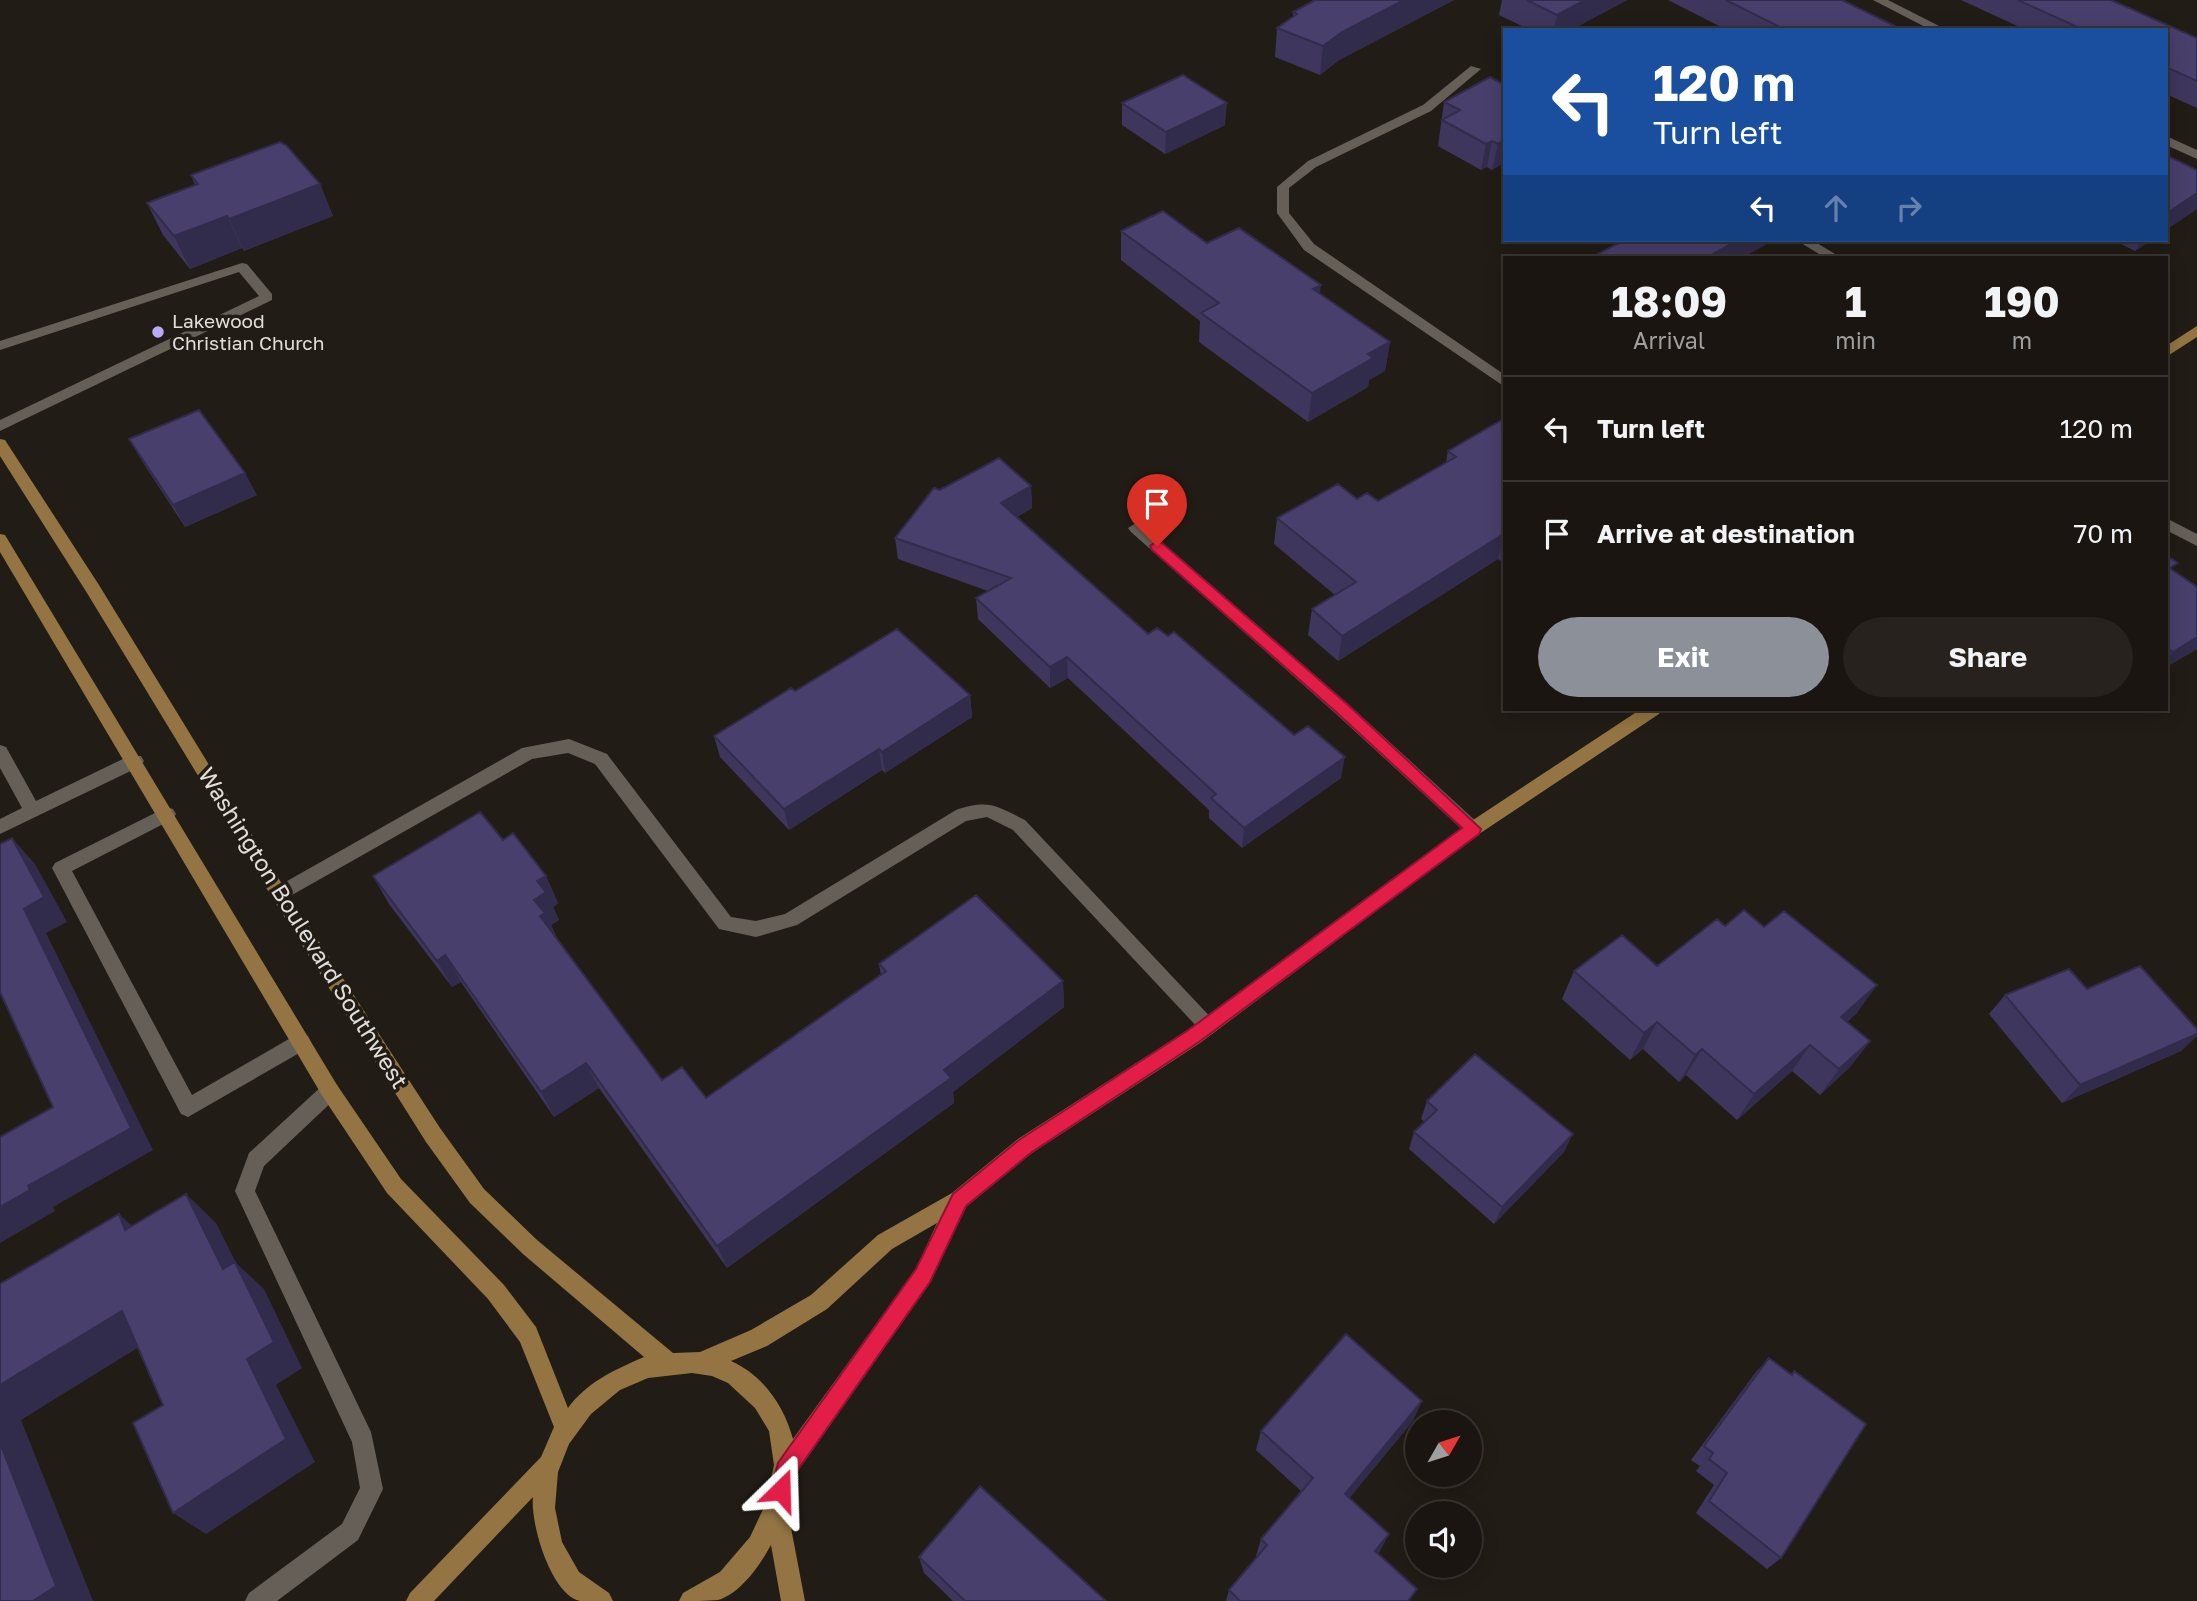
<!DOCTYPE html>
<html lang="en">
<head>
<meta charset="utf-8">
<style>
	body { margin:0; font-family:"Golos Text",sans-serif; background:#27221e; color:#f1f3f6; height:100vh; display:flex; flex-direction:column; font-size:26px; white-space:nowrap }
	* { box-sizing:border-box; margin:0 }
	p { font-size:23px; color:#9f9f9f }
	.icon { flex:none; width:38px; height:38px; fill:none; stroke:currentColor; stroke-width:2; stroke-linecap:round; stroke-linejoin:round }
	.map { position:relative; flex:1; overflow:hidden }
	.side { position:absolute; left:1503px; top:256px; width:665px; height:455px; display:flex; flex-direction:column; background:#1a1510; border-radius:0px; box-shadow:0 4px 18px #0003,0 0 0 2px #383430 }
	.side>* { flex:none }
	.top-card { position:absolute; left:1503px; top:28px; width:665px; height:214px; border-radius:0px; box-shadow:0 4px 18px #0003,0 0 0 2px #383430; background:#1a4fa0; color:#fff; overflow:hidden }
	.needle { width:46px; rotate:51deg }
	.fabs { position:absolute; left:1405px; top:1410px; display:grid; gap:14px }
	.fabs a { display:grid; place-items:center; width:77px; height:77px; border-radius:50%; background:#1a1510; box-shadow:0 4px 18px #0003,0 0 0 2px #383430; font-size:35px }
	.pin { position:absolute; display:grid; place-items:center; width:60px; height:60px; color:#fff; margin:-72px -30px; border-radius:50% 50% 50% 0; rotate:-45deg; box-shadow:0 0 7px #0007 }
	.pin .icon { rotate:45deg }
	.me { position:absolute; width:77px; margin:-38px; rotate:22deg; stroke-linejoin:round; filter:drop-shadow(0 0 5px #0008) }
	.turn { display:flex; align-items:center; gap:24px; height:147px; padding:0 35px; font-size:32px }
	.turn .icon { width:91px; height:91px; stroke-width:2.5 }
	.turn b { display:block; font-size:49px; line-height:60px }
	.lanes { display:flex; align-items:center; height:66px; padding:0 35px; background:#0003; justify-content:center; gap:35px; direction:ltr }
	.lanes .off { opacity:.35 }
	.eta { display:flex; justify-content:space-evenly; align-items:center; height:119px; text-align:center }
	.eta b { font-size:42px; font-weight:700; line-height:49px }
	.action { display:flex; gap:14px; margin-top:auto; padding:14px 35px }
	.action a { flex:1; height:80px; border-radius:42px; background:#8c9099; color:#fff; font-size:28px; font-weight:700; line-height:80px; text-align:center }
	.action a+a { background:#27221e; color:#f1f3f6 }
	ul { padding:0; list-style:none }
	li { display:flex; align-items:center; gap:21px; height:105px; padding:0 35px; border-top:2px solid #383430 }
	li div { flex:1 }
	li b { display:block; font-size:26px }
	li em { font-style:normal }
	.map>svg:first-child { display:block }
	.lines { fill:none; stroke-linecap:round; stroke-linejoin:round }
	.lane { fill:#665f58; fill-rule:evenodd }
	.street { fill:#665f58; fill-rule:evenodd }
	.secondary { fill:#937442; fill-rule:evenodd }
	.wall { fill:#3e365d }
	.shaded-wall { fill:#322c4c }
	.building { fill:#483f6c; stroke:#322c4c; stroke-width:2 }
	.route { fill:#e11d48; stroke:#92132f; stroke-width:2 }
	.poi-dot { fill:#b9abf7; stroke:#221c16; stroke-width:2.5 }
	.labels { text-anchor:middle; stroke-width:7; stroke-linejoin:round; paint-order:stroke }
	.far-poi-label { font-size:19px; fill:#e2deda; stroke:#221c16; text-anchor:start }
	.street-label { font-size:23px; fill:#e2deda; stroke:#221c16 }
</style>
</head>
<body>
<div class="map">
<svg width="2197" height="1601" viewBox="0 0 2197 1601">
	<rect width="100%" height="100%" fill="#221c16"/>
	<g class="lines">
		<path class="lane" d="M1471,66L1481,69L1431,111L1316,167L1289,188V213L1314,244L1505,375V387L1304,250L1277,213V187L1308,161L1423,105Z
			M1796,240H1812L1840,257H1824Z
			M242,263L247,264L272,294V300L0,431V420L259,296L239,272L0,350V341Z
			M1136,523L1141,524L1347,703L1479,824L1482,829L1479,834H1467L1335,713L1131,532L1128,528Z
			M569,739L607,754L731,917L756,921L785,914L956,810C989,799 996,806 1025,820L1217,1024L1214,1030L1207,1032L1200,1030L1013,830L987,817L966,821L797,925L756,937L719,929L595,764L568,753L532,759L285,899L279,902L273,899L270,894L273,889L522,748Z
			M0,745L6,747L36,801L129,756H141L144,761L141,766L0,834V819L22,808L0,768Z
			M167,807L173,809L176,814L173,819L72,871L192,1095L294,1036L301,1033L308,1036L311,1042L308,1048L188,1117L181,1114L52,868L55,863Z
			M330,1082L337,1085L340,1091L337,1097L264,1166L255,1191L371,1432L383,1489L358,1540L277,1601H245L249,1593L342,1524L360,1488L352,1442L235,1191L249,1153L323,1085Z"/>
		<path class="street" d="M1873,0H1888L1947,30H1931Z
			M2166,136L2197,150V159L2166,145Z
			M2166,518L2197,534V546L2166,530Z"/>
		<path class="secondary" d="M2197,326V337L2166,357V346Z
			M0,439L5,440L99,585L285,889L440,1128L484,1189L537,1240L673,1353L700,1352L751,1330L811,1295L878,1235L952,1193L1018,1139L1186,1031L1467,824L1641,709H1661L1659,714L1479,834L1200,1043L1032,1153L966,1207L930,1283L795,1475L787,1507L805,1601H781L771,1545C760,1565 741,1593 718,1600C707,1601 691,1601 679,1601L683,1593L720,1572L750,1537L765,1505L774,1465L769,1431L755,1408L728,1383L712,1376L692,1373L648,1378L620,1390L591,1414L569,1444L558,1472L555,1508L562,1542L579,1572L609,1593L613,1601C603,1601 590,1601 580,1601C551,1595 530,1523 533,1497L434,1601H406L410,1593L541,1457L554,1427L520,1342L488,1299L387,1193L323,1097L0,552V534L5,535L337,1085L401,1179L504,1285L536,1327L568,1408C587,1382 616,1369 644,1357L523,1254L470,1203L426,1142L273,899L87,593L0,456ZM937,1223L916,1269L793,1439C784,1406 763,1375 731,1361L767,1346L827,1309L892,1249Z"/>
	</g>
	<path class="wall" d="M1315,0H1454L1339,60L1320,75L1275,57L1277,28L1293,17V12Z
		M1502,0H1627L1571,30H1530L1499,15Z
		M1668,0H1842L1903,30H1727Z
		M1961,0H2111L2197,38V108L2166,94V30H2026Z
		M1505,85V162L1492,170L1487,167L1481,170L1438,146L1444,102Z
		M1122,103L1225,125L1165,154L1122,125Z
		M191,175L320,184L333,216L244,251L242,248L190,269L163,235L147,203L195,185Z
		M1121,231L1207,243L1320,294L1390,342L1385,371L1369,380L1368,387L1308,422L1199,342L1200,321L1121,260Z
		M2113,240H2152L2135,251Z
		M1505,418V564L1498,559L1338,661L1308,635L1312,609L1335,595L1274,544L1277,518L1357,499L1378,501L1446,462L1448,451Z
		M129,439L257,495L185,527L142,461Z
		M1031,486L1032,508L1017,517L1148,634L1341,778L1242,848L1209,818V810L1068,678L1050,688L978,619L976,598L988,591L898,559L895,538L940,490Z
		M2166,555L2173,570L2197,649L2166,667Z
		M795,691L970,695L972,717L885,773L882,770L789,830L720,757L714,736Z
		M503,840L546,876L558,903L553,907L559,920L551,925L558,940L662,1080L706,1098L881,975L879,964L1063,981L1064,1007L953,1092L954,1103L727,1268L599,1088L554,1117L461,982L452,987L389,904L373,876Z
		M1725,926L1857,1013L1847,1022L1870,1041L1850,1067L1820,1095L1792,1071L1737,1120L1686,1075L1679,1082L1643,1049L1630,1060L1562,999L1574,971L1657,966Z
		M2087,989L2197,1029V1036L2181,1051L2062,1103L1989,1014L2005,995Z
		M1427,1101L1564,1152L1494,1224L1409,1149L1414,1132L1425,1122L1421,1119Z
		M1769,1358L1791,1374L1794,1371L1781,1558L1767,1569L1696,1513L1714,1485L1696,1471L1700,1466L1691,1460L1756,1372Z
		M1413,1421L1349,1498L1380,1551L1378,1554L1417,1589L1409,1601H1226L1229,1590L1257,1557L1256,1556L1261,1539L1301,1491L1256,1450L1261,1431Z
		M919,1557L1106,1601H953L924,1573Z"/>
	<path class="shaded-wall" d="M1404,0H1454L1339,60L1320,75L1323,46L1342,32Z
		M1585,0H1627L1571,30H1554L1557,15Z
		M1227,103L1225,125L1165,154L1166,132Z
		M1505,139V162L1492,170L1498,144Z
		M1492,141L1487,167L1481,170L1486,144Z
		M320,184L333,216L244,251L229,219Z
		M2197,193V209L2166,230V214Z
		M227,216L242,248L190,269L174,236Z
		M1738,240H1774L1744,257H1710L1711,255Z
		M2142,240H2152L2135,251Z
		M1321,285L1317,315L1313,289Z
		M1390,342L1385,371L1369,380L1368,387L1308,422L1312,393L1368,354Z
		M245,473L257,495L185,527L173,505Z
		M1031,486L1032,508L1002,525L1001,503Z
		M1505,533L1498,559L1338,661L1342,636Z
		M2197,637V649L2166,667V661L2173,652Z
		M1067,657L1068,678L1050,688V667Z
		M970,695L972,717L885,773L882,752Z
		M879,749L882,770L789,830L784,809Z
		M1345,757L1341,778L1242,848L1244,828Z
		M12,838L35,864L67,922L46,933L153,1150L53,1207L55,1211L0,1243V1207L28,1186L131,1128L24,909Z
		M546,876L558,903L553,907L559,920L551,925L558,940L540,916L534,900L537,881Z
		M445,955L461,982L452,987L437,961Z
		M1063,981L1064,1007L953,1092L954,1103L727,1268L717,1246L944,1070Z
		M1877,985L1857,1013L1822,1044L1841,1017Z
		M1657,1022L1643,1049L1630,1060L1644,1033Z
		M2197,1034V1036L2181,1051L2062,1103L2080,1085Z
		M1870,1041L1850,1067L1820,1095L1839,1069Z
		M1810,1045L1792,1071L1737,1120L1754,1094Z
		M1702,1049L1686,1075L1679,1082L1695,1055Z
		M586,1063L599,1088L554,1117L541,1092Z
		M1573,1134L1564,1152L1494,1224L1502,1207Z
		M186,1194L216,1223L236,1263L264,1289L302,1368L276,1385L315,1462L206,1534L173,1513L247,1359L223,1269Z
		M119,1214L151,1243L125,1230Z
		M122,1311L155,1337L21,1420L93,1601H33L0,1443V1385Z
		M1422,1401L1413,1421L1338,1512L1345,1494Z
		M1389,1534L1380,1551L1367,1567L1375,1551Z"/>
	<path class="building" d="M1315,0H1404L1342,32L1323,46L1277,28L1297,14L1293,12Z
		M1527,0H1585L1557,15Z
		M1726,0H1842L1903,30H1786Z
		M2018,0H2111L2197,38V81L2166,67V30H2084Z
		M1183,75L1227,103L1166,132L1122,103Z
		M1490,77L1505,85V139L1498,144L1492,141L1486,144L1442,120L1460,110L1444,102Z
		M280,142L287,146L320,184L229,219L227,216L174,236L147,203L198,184L191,175Z
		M2166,155L2197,170V193L2166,214Z
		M1163,211L1207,243L1239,228L1321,285L1313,289L1390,342L1368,354L1373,358L1312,393L1201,313L1219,303L1121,231Z
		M1624,240H1738L1711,255L1714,257H1592Z
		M199,410L245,473L173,505L129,439Z
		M1505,418V533L1342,636L1312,609L1356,582L1277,518L1338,484L1357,499L1367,493L1378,501L1456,457L1448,451Z
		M999,458L1031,486L1001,503L1148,634L1157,628L1168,636L1174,632L1294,735L1308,726L1345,757L1244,828L1211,798L1216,794L1067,657L1050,667L976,598L1011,578L895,538L934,488L940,490Z
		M2166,555L2178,563L2170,568L2197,587V637L2173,652L2166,647Z
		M897,629L970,695L882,752L879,749L784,809L714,736L791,688L795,691Z
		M480,812L503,840L513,833L546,876L537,881L546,892L534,900L545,913L540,916L662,1080L682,1067L706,1098L886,971L879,964L976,895L1063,981L944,1070L951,1078L717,1246L586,1063L541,1092L445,955L437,961L373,876Z
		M12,838L44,897L24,909L131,1128L28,1186L30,1190L0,1207V1137L53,1107L0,992V844Z
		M1744,910L1764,927L1784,911L1877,985L1841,1017L1870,1041L1839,1069L1810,1045L1754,1094L1702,1049L1695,1055L1657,1022L1644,1033L1574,971L1622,935L1657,966L1717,919L1725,926Z
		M2140,966L2197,1029V1034L2080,1085L2005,995L2069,969L2087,989Z
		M1475,1054L1573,1134L1502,1207L1414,1132L1437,1110L1427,1101Z
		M186,1194L223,1269L235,1262L274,1342L247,1359L286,1439L173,1513L133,1423L163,1405L122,1311L0,1385V1284L119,1214L125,1230Z
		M1346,1334L1422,1401L1345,1494L1389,1534L1375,1551L1417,1589L1408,1601H1240L1229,1590L1267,1545L1261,1539L1313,1478L1261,1431Z
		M1769,1358L1792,1375L1794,1371L1866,1424L1781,1558L1709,1501L1727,1473L1709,1459L1713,1453L1704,1446Z
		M0,1443L56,1586L33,1601H0Z
		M980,1486L1106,1601H965L919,1557Z"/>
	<path class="route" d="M1157,541L1162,543L1347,704L1481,829L1479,834L1199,1042L1032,1152L966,1206L930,1282L795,1474L789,1497L781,1501L774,1497L771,1490L778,1463L916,1269L953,1194L1019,1140L1187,1031L1462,828L1336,712L1152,550L1150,546Z"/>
	<circle class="poi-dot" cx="158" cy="332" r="7"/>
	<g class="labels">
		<g class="far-poi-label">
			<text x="172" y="328">Lakewood<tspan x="172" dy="22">Christian Church</tspan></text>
		</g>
		<g class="street-label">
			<text transform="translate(303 928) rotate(58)" y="8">Washington Boulevard Southwest</text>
		</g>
	</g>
</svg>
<div class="fabs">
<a><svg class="needle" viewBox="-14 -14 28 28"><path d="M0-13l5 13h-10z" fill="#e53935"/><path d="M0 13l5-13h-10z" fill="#9f9f9f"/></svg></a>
<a><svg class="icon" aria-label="sound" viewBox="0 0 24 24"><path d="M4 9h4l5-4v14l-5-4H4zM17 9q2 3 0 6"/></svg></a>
</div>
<div class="pin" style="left:1157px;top:546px;background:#d93025"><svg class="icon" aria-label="arrive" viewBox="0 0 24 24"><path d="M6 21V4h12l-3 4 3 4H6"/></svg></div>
<svg class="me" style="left:781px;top:1490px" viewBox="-20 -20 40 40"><path d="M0-17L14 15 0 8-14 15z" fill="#e11d48" stroke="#fff" stroke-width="4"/></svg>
<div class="top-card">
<div class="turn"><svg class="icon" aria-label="left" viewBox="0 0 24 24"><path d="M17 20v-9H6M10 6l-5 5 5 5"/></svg><div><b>120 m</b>Turn left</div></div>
<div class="lanes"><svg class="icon" aria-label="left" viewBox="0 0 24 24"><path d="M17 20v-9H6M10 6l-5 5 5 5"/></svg><svg class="icon off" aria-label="ahead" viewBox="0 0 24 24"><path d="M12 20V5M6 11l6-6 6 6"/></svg><svg class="icon off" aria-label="right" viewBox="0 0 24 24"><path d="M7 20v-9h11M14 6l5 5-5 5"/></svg></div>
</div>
<section class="side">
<div class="eta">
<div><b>18:09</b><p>Arrival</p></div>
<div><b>1</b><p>min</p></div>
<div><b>190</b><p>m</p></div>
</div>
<ul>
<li><svg class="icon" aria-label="left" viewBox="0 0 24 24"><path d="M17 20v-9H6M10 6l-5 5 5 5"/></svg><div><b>Turn left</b></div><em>120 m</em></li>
<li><svg class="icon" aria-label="arrive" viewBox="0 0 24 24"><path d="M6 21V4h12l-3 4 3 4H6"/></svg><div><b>Arrive at destination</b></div><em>70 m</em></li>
</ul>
<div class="action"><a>Exit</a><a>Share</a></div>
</section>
</div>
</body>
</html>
